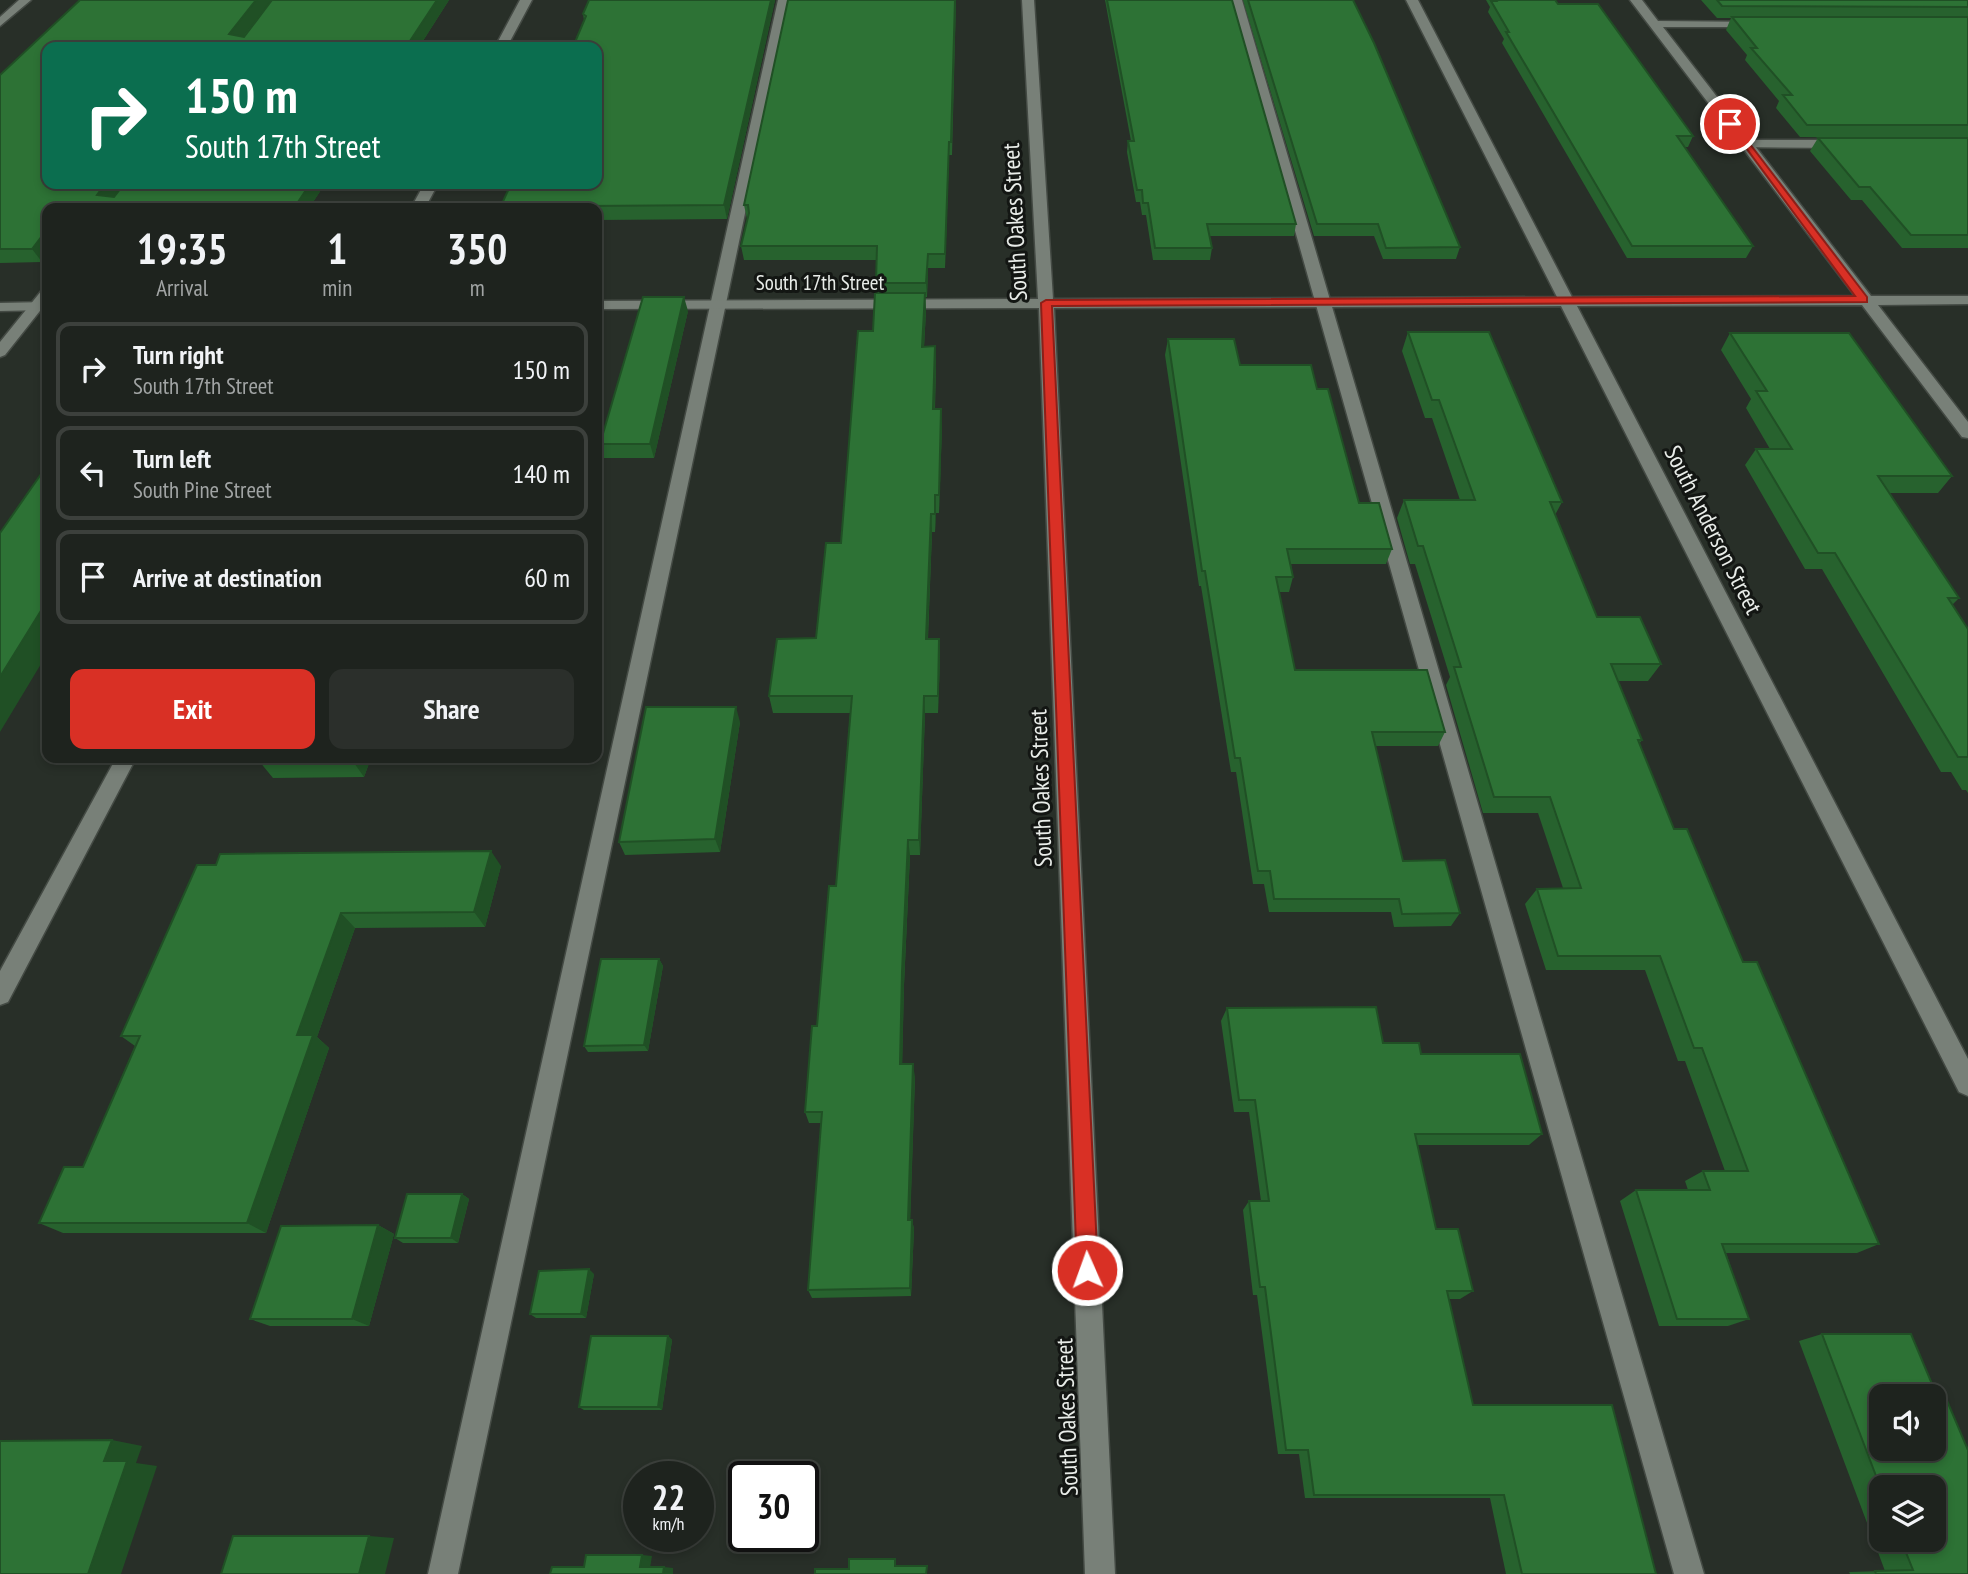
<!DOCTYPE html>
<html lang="en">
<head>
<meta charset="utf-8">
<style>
	body { margin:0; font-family:"PT Sans Narrow",sans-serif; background:#2b2f2b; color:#f1f3f6; height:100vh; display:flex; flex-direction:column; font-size:26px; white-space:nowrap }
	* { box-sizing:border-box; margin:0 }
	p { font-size:23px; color:#a1a4a4 }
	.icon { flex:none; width:38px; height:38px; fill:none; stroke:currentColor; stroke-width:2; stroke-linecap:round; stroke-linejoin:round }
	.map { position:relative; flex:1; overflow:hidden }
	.side { position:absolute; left:42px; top:203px; width:560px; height:560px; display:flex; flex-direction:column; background:#1e231e; border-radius:14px; box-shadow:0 4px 10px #0003,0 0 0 2px #3c403c }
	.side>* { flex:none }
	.guide { position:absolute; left:42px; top:42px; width:560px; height:147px; border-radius:14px; box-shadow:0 4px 10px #0003,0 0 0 2px #3c403c; background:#0b6e4f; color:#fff; overflow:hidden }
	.tools { position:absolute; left:1869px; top:1384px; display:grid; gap:14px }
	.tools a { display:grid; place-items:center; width:77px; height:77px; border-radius:14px; background:#1e231e; box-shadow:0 4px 10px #0003,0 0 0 2px #3c403c; font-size:35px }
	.speed { position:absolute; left:623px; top:1461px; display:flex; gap:14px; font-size:35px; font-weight:700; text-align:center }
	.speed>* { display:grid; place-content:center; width:91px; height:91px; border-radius:50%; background:#1e231e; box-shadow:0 4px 10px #0003,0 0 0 2px #3c403c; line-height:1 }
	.speed small { font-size:18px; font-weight:400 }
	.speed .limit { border:4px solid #111; border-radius:10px; background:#fff; color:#111 }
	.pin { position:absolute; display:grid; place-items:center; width:60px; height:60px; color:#fff; margin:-30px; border:4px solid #fff; border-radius:50%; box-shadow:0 2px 7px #0007 }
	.me { position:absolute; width:77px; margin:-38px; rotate:358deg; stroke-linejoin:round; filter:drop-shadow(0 0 5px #0008) }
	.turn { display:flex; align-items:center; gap:24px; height:147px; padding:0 28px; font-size:32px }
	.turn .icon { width:91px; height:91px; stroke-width:2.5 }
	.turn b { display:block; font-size:49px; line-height:60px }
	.eta { display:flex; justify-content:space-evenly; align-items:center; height:119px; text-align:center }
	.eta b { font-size:42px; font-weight:700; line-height:49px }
	.primary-button { display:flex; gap:14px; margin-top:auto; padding:14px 28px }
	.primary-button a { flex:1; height:80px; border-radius:14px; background:#d93025; color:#fff; font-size:28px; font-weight:700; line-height:80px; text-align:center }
	.primary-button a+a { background:#2b2f2b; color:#f1f3f6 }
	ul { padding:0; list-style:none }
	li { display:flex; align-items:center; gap:21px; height:94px; margin:0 14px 10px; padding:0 14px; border:4px solid #3c403c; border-radius:14px }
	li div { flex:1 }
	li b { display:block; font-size:26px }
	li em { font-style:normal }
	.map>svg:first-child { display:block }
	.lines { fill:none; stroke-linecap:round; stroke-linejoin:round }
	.service-casing { stroke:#444a44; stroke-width:3 }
	.minor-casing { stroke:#444a44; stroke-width:3 }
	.service { fill:#788078; fill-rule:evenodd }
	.minor { fill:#788078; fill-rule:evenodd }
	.wall { fill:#27622e; fill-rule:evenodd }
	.shaded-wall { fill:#205025 }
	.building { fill:#2d7235; stroke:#205025; stroke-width:2; fill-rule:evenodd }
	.route { fill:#d93025; stroke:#8d1f18; stroke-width:2 }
	.labels { text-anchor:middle; stroke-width:6; stroke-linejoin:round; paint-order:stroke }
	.far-street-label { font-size:21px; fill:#e9ede9; stroke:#131613 }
	.street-label { font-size:24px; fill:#e9ede9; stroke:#131613 }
</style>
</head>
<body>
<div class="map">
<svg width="1968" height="1574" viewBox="0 0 1968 1574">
	<rect width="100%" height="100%" fill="#282f28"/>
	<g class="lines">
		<defs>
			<path id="service" d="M778,0H790L458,1574H428Z
				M1230,0H1242L1704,1574H1674Z
				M1745,140H1841L1847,144L1841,148L1740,147L1739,144Z
				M47,289V302L5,355L0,357V342L42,290Z"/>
			<path id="minor" d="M19,0H31L0,26V17Z
				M520,0H532L507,47H495Z
				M1022,0H1034L1053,299L1557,297L1406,0H1418L1572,297L1855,296L1630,0H1642L1658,21L1762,22L1764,24L1758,27H1663L1871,296H1968V304L1878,305L1968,422V438L1962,437L1862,305L1577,306L1968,1059V1096L1959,1092L1561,306L1054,308L1115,1574H1085L1039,308L597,309V301L1038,299Z
				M424,184H438L425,208H411Z
				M47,302V310L0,311V303Z
				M116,758H136L8,1002L0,1005V971Z"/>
		</defs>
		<use href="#service" class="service-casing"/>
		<use href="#minor" class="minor-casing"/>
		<use href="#service" class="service"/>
		<use href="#minor" class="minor"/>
	</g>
	<path class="wall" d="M80,0H272L244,37L272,0H449L419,47H47V184H325L309,208H47V255L42,262L0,263V75Z
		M589,0H775L727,219L597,220V208H500L597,184L584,20L583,14Z
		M956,0L952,155H949L945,268H928L927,297H925L926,311L924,347L935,346L936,365L935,409L942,427L939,513H936L935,532H932L928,639H939L940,657L938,713H925L920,855H910L904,985L902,1064L915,1077L910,1220H912L914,1229L911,1296L812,1298L808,1290L821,1123H809L805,1112L817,1026L836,886L850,713H773L769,696L816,638L841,543L873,331L876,293L877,260H744L741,246L747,219L744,205Z
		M1105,0H1232L1296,224L1294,236H1209L1212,248L1210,260H1153L1146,215H1142L1140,202H1136L1127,152L1128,141H1131Z
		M1243,0H1353L1460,247L1456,259H1383L1374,236H1314Z
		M1486,0H1555L1693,136L1688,147H1684L1753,246L1746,258H1627L1502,43L1504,39L1488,12L1490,7Z
		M1701,0H1968V248H1902L1862,200H1851L1810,151L1818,138H1904L1800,137L1776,108L1779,101L1745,60L1747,55L1726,30L1731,18H1717Z
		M688,311L654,458H604L600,444Z
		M1408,332L1562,502L1555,515L1597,617L1661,664L1648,681H1618L1642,740L1639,744L1674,829L1743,962L1879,1244L1857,1253H1726L1749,1319L1728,1326H1659L1620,1201L1636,1190H1688L1685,1181L1703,1171H1725L1685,1061H1678L1645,970H1546L1525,904L1537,889L1563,888L1538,813H1483L1446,685L1450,677L1415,564H1410L1397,518L1404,500H1460L1432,418H1425L1402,351Z
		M1730,333L1952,476L1938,493H1889L1959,598L1952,605L1968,629V793L1966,790H1962L1951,772H1941L1822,569H1805L1745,465L1756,449H1770L1746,408L1751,399L1721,350Z
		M1168,339L1240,365L1317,389L1359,503L1392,549L1386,564H1291L1293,577L1289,592H1279L1295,670L1445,732L1438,746H1375L1403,861L1460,913L1451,926L1394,927L1391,912H1269L1264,884H1253L1236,772H1231L1201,586H1199L1165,355Z
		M740,722L720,852L625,855L619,842Z
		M371,758L364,777L273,778L259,761Z
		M197,865L501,866L485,927L355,928L317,1037L329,1048L266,1233H63L39,1223L83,1167L135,1046L121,1036Z
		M659,959L663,966L648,1051L588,1052L584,1046Z
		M1227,1008L1383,1043L1421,1054L1542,1134L1529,1145H1417L1436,1229L1473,1291L1460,1299H1449L1473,1405L1656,1574H1506L1490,1498H1305L1299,1454H1278L1257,1295H1253L1243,1210L1249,1201H1261L1249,1112H1234L1221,1021Z
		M462,1194L469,1199L458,1243H403L395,1238Z
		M378,1225L394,1234L369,1326H270L250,1319Z
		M594,1274L586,1318H536L530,1314Z
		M1822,1334L1937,1396L1968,1574H1850L1849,1572L1885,1571L1799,1341ZM1881,1488L1934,1540H1881Z
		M668,1336L672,1340L662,1410H584L579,1407Z"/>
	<path class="shaded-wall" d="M256,0H272L235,47L229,34Z
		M437,0H449L419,47H406Z
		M771,0H775L727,219L724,205Z
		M949,142V155L945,268V254Z
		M105,184H124L105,208L97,195Z
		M310,184H325L309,208H294Z
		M42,236L47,244V255L42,262L32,249Z
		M928,254V268L927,297L926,283Z
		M925,293L926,311L923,365L922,347Z
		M684,297L688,311L654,458L650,444Z
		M935,346L936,365L934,427L933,409Z
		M941,409L942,427L939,513V495Z
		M935,495L936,513L935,532Z
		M931,514L932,532L927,657L926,639Z
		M47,601V654L0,732V677Z
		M939,639L940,657L938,713V696Z
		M924,696L925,713L920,855L919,840Z
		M736,707L740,722L720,852L715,839Z
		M353,758H371L364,777L352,760Z
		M908,840L910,855L904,985L902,1077L900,1064L902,972Z
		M491,851L501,866L485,927L474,912Z
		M341,913L355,928L317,1037L329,1048L266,1233L247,1223L297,1035Z
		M659,959L663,966L648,1051L644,1045Z
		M913,1064L915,1077L910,1229L908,1220Z
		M462,1194L469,1199L458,1243L451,1238Z
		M912,1220L914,1229L911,1296L910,1288Z
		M378,1225L394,1234L369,1326L352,1319Z
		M589,1269L594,1274L586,1318L581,1314Z
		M668,1336L672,1340L662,1410L658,1407Z
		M112,1440L142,1446L136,1463L157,1466L121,1574H88L104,1461Z
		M369,1536L394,1538L385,1574H359Z
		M642,1555L652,1556L650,1568L640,1567Z
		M664,1567L673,1568V1574H663Z"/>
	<path class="building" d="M80,0H256L229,34L244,37L272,0H437L406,47H47V184H105L97,195L114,197L124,184H310L294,208H47V236H42L32,249H0V75Z
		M589,0H771L724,205L587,206L586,208H500L511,184H597V47H573L586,16L583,14Z
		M788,0H955L951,142H949L945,254H928L926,283H876L877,246H741L749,213L748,205H744Z
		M1107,0H1232L1296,224H1207L1212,248H1155L1148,203H1143L1142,190H1137L1128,141H1134Z
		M1248,0H1353L1374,43L1460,247L1386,248L1378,224H1317Z
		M1495,0H1555L1558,4H1598L1693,136H1677L1753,246H1632L1506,32H1509L1491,1H1496Z
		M1717,0H1968V7L1722,6Z
		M1732,17H1968V125H1807L1783,95H1792L1751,48H1757Z
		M1818,138H1968V235H1911L1870,187H1859Z
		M875,293H925L922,347L935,346L933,409H941L939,495H935V514H931L926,639H939L938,696H924L919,840H908L902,972L900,1064H913L908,1220H912L910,1288L808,1290L822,1112H805L812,1026H817L829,886H836L852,696H769L777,639L816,638L826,543H841L858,331H873Z
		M643,297H684L650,444H600Z
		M1408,332H1489L1562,502H1550L1597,617H1640L1661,664H1611L1642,740H1638L1674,829H1687L1743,962H1757L1879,1244H1722L1749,1319H1677L1636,1190H1710L1703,1171H1748L1702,1048H1694L1660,956H1558L1537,889L1581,888L1550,797H1494L1454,667H1461L1423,546H1418L1404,500H1475L1439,400H1432Z
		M1730,333H1849L1952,476H1878L1959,598H1948L1968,629V757H1958L1835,553H1818L1756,449H1792L1756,391H1767Z
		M1168,339H1234L1240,365H1311L1317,389H1328L1359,503H1379L1392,549H1287L1293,577H1276L1295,670H1427L1445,732H1372L1403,861L1445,860L1460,913L1402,914L1399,899H1274L1270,871H1258L1240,758H1235L1205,571H1202Z
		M46,467H47V601L0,677V533Z
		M646,707H736L715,839L619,842Z
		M260,758H353L352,760L259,761Z
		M491,851L474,912L341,913L297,1035H313L247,1223H39L64,1167H83L140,1036H121L197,865H216L220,854Z
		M601,959H659L644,1045L584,1046Z
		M1376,1007L1383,1043H1419L1421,1054H1520L1542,1134H1415L1436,1229H1458L1473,1291H1447L1473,1405H1612L1656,1574H1522L1504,1495H1314L1308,1450H1286L1265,1287H1260L1249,1201H1269L1255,1100H1239L1227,1008Z
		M407,1194H462L451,1238H395Z
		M378,1225L352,1319H250L281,1226Z
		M589,1269L581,1314H530L539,1271Z
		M1822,1334H1911L1937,1396H1945L1968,1450V1574H1876L1875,1571L1913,1570L1901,1540H1934V1488H1881V1489ZM1881,1396H1934V1449H1881Z
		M591,1336H668L658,1407H579Z
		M112,1440L104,1461H127L88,1574H0V1441Z
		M233,1536H369L359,1574H221Z
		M586,1555H642L640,1567H664L663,1574H550L552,1567H584Z
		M849,1559H895V1566H927L926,1574H815V1569H849Z"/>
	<path class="route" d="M1727,122H1733L1867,297V302L1052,306L1098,1270L1095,1277L1087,1280L1080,1277L1077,1270L1041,303L1046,300L1855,296Z"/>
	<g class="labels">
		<g class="far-street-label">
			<text x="820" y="290">South 17th Street</text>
		</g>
		<g class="street-label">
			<text transform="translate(1015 222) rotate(-93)" y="8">South Oakes Street</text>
			<text transform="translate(1713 530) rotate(63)" y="8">South Anderson Street</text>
			<text transform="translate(1041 788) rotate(-92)" y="8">South Oakes Street</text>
			<text transform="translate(1067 1417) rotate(-92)" y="8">South Oakes Street</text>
		</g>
	</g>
</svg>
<div class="tools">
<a><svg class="icon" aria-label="sound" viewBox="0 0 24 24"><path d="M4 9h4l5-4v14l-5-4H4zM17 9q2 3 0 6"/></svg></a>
<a><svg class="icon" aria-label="layers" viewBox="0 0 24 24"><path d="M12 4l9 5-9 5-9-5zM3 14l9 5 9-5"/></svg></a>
</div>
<div class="speed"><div>22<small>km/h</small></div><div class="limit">30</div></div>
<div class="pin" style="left:1730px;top:124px;background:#d93025"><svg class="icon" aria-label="arrive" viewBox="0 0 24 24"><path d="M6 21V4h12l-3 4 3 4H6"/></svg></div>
<svg class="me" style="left:1087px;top:1270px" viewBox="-20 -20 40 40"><circle r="17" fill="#d93025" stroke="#fff" stroke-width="3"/><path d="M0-11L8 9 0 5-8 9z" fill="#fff"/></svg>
<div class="guide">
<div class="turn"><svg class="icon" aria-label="right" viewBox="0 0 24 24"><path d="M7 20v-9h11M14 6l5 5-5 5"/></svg><div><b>150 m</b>South 17th Street</div></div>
</div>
<section class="side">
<div class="eta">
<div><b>19:35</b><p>Arrival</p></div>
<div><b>1</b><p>min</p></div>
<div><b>350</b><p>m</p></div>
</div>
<ul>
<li><svg class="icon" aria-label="right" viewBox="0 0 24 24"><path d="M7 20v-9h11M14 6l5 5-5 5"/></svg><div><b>Turn right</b><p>South 17th Street</p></div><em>150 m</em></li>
<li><svg class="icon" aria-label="left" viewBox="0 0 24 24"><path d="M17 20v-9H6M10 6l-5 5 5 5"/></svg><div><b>Turn left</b><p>South Pine Street</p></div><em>140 m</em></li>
<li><svg class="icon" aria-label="arrive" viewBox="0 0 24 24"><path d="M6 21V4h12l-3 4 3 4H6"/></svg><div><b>Arrive at destination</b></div><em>60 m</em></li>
</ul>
<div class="primary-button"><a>Exit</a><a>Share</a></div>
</section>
</div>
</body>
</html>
